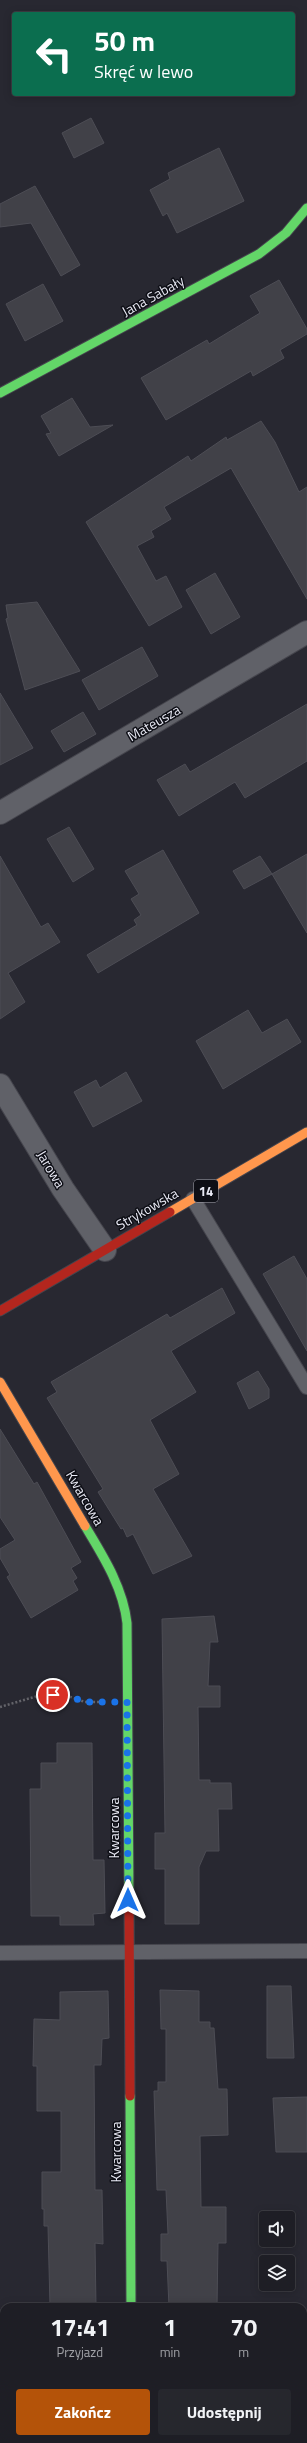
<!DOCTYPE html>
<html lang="pl">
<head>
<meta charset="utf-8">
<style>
	body { margin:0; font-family:"Titillium Web",sans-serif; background:#26272d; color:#f1f3f6; height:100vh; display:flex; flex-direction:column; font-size:15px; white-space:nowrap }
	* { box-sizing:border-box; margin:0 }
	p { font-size:13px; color:#a1a2a7 }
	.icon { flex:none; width:22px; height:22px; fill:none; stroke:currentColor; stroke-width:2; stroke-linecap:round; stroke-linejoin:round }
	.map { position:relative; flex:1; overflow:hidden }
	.details { position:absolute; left:0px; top:2303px; width:307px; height:140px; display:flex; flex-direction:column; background:#1e1e25; border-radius:12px 12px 0 0; box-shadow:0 2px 10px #0003,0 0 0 1px #3c3c42 }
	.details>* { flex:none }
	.guide { position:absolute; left:12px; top:12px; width:283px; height:84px; border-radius:4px; box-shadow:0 2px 10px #0003,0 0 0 1px #3c3c42; background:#0b6e4f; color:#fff; overflow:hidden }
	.fabs { position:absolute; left:259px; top:2211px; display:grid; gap:8px }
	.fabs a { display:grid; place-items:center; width:36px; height:36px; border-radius:4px; background:#1e1e25; box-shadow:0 2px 10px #0003,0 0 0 1px #3c3c42; font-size:20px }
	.pin { position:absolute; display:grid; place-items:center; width:34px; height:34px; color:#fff; margin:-17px; border:2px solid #fff; border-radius:50%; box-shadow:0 1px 4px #0007 }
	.me { position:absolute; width:44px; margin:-22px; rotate:0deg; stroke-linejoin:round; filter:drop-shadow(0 0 3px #0008) }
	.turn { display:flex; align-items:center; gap:14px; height:84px; padding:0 16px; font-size:18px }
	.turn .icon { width:52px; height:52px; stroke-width:2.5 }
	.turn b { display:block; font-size:28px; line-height:34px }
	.eta { display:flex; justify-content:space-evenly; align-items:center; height:68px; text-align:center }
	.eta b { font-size:24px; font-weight:700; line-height:28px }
	.button { display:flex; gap:8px; margin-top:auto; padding:8px 16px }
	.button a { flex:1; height:46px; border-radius:4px; background:#b45309; color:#fff; font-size:16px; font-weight:700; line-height:46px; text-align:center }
	.button a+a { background:#26272d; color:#f1f3f6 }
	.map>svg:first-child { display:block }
	.building { fill:#414148; stroke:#4d4d55 }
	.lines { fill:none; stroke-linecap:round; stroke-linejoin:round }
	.lane-casing { stroke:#45454d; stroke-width:16 }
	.street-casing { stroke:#45454d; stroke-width:24 }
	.fast-casing { stroke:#45454d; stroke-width:11 }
	.slow-casing { stroke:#45454d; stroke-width:11 }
	.jam-casing { stroke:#45454d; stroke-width:11 }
	.path { stroke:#64646a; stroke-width:2.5; stroke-dasharray:2 2; stroke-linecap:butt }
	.lane { stroke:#606168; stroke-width:14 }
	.street { stroke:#606168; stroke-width:22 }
	.fast { stroke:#63d668; stroke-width:9 }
	.slow { stroke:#ff974d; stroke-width:9 }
	.jam { stroke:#b3261e; stroke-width:9 }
	.route { stroke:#1a73e8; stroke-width:7; stroke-dasharray:0 12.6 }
	.labels { text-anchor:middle; stroke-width:3; stroke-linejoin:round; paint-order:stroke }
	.shield { fill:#0e0f16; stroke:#a7a8b2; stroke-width:1 }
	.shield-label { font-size:13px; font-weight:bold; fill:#e9eaf5 }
	.street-label { font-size:14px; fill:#e9eaf5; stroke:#0e0f16 }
</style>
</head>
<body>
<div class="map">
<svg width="307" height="2443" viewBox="0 0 307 2443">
	<rect width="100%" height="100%" fill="#282831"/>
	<path class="building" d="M91,118L104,143L74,158L62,133Z
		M219,148L244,201L177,233L167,213L163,216L150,190L170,179L168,173Z
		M35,186L80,265L61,276L31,223L0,227V204Z
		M279,280L307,329V334L280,350L284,358L253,376L251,371L166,420L141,378L207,340L209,344L260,313L250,296Z
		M43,284L63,321L25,341L6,304Z
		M72,398L90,427L113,425L59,456L46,434L51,433L41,416Z
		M261,421L275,442L299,492L307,487V599L231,468L164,507L171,519L151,531L154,537L137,546L156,581L166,576L182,607L149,626L86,522L188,456L191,461L226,437L227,440Z
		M215,573L240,617L211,634L186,590Z
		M37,602L80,671L25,690L6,619L8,618L6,605Z
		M142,647L158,676L99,710L82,680Z
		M0,693L33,748L0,765Z
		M307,704V761L245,798L235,782L179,816L157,780L185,764L190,772Z
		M83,712L96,734L64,752L51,731Z
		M69,827L94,869L73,882L47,839Z
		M163,850L199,913L98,973L87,955L137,925L134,920L141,915L131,899L139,894L125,871Z
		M307,854V933L272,874Z
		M0,856L41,927L48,923L60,942L8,973L25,1002L0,1019Z
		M260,856L272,874L244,889L233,871Z
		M248,1010L262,1033L287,1019L301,1042L223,1089L196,1041Z
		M126,1072L142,1101L93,1127L74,1092L96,1080L100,1088Z
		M294,1256L307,1279V1351L263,1274Z
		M222,1288L235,1313L171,1351L196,1392L150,1420L179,1474L153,1489L192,1556L153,1574L133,1534L127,1537L123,1528L121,1529L98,1492L103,1489L47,1398L57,1392L51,1382L167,1314L170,1318Z
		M258,1371L269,1389V1398L249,1409L237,1383Z
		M0,1429L34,1484L37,1482L81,1562L71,1568L77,1578L73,1581L78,1590L31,1618L7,1577L10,1575L0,1558V1549L15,1540L0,1517Z
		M214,1616L218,1642H210L208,1686H220V1707H198L199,1780H210V1783H231L232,1809H218L219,1851H206L199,1867V1924H165V1869H155V1833H165L162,1619Z
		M57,1743H92L93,1860H104L105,1913L93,1914L94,1925H60V1916H31L30,1789H41V1763H57Z
		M267,1986H291L294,2058H267Z
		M160,1990L199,1991V2022H210V2028H214L218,2089H227L228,2135L200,2136L201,2207H226V2243H218L217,2307H169L167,2261H161V2234H168L166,2190H157L154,2091H158V2082H166V2029H161Z
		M108,1991L109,2038L102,2039L101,2065H94L95,2190H102L103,2244L95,2243L96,2307H50L48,2226H44V2209H42V2172H61V2111H37V2066H33L34,2019L60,2020V1992Z
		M307,2097V2152H276L273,2098Z"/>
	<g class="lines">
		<defs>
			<path id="lane" d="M193,1199L307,1387
				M0,1953L307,1951"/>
			<path id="street" d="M0,813L307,632
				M0,1085L63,1189L105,1250
				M303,2426H307
				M0,2428H4"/>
			<path id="fast" d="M0,393L259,254L286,233L307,208
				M85,1526C103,1556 123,1587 127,1623L129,1897
				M130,2096L131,2307"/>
			<path id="slow" d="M170,1212L307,1132
				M0,1382L85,1526"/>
			<path id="jam" d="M0,1311L170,1212
				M129,1897L130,2096"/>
		</defs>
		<use href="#lane" class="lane-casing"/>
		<use href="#street" class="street-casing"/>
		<use href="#fast" class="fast-casing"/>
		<use href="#slow" class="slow-casing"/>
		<use href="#jam" class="jam-casing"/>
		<path class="path" d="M0,1707L41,1695H65L85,1702H103"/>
		<use href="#lane" class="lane"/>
		<use href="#street" class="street"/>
		<use href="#fast" class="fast"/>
		<use href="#slow" class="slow"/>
		<use href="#jam" class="jam"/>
	</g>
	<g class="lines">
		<path class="route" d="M53,1695H65L85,1702H127L128,1900"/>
	</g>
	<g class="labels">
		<rect class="shield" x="194" y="1180" width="24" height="22" rx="3"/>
		<g class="shield-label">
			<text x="206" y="1196">14</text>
		</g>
		<g class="street-label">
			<text transform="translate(153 296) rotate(-29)" y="5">Jana Sabały</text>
			<text transform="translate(154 723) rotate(-30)" y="5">Mateusza</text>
			<text transform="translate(51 1169) rotate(59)" y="5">Jarowa</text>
			<text transform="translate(147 1209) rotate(-30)" y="5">Strykowska</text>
			<text transform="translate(85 1498) rotate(60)" y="5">Kwarcowa</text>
			<text transform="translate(114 1828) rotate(-90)" y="5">Kwarcowa</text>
			<text transform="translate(116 2152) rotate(-90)" y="5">Kwarcowa</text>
		</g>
	</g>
</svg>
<div class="fabs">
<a><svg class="icon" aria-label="sound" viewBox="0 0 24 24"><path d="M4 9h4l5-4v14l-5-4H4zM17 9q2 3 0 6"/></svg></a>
<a><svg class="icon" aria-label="layers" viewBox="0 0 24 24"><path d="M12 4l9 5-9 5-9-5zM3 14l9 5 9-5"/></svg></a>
</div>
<div class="pin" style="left:53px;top:1695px;background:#d93025"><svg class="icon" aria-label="arrive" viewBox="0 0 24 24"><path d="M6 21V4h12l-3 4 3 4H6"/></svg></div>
<svg class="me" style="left:128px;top:1900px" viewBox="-20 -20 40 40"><path d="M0-17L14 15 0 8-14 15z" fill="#1a73e8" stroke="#fff" stroke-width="4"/></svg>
<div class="guide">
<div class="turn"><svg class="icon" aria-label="left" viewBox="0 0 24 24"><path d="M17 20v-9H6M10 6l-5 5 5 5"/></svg><div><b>50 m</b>Skręć w lewo</div></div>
</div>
<section class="details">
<div class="eta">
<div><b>17:41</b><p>Przyjazd</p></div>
<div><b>1</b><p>min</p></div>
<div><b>70</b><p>m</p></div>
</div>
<div class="button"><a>Zakończ</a><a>Udostępnij</a></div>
</section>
</div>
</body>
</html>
